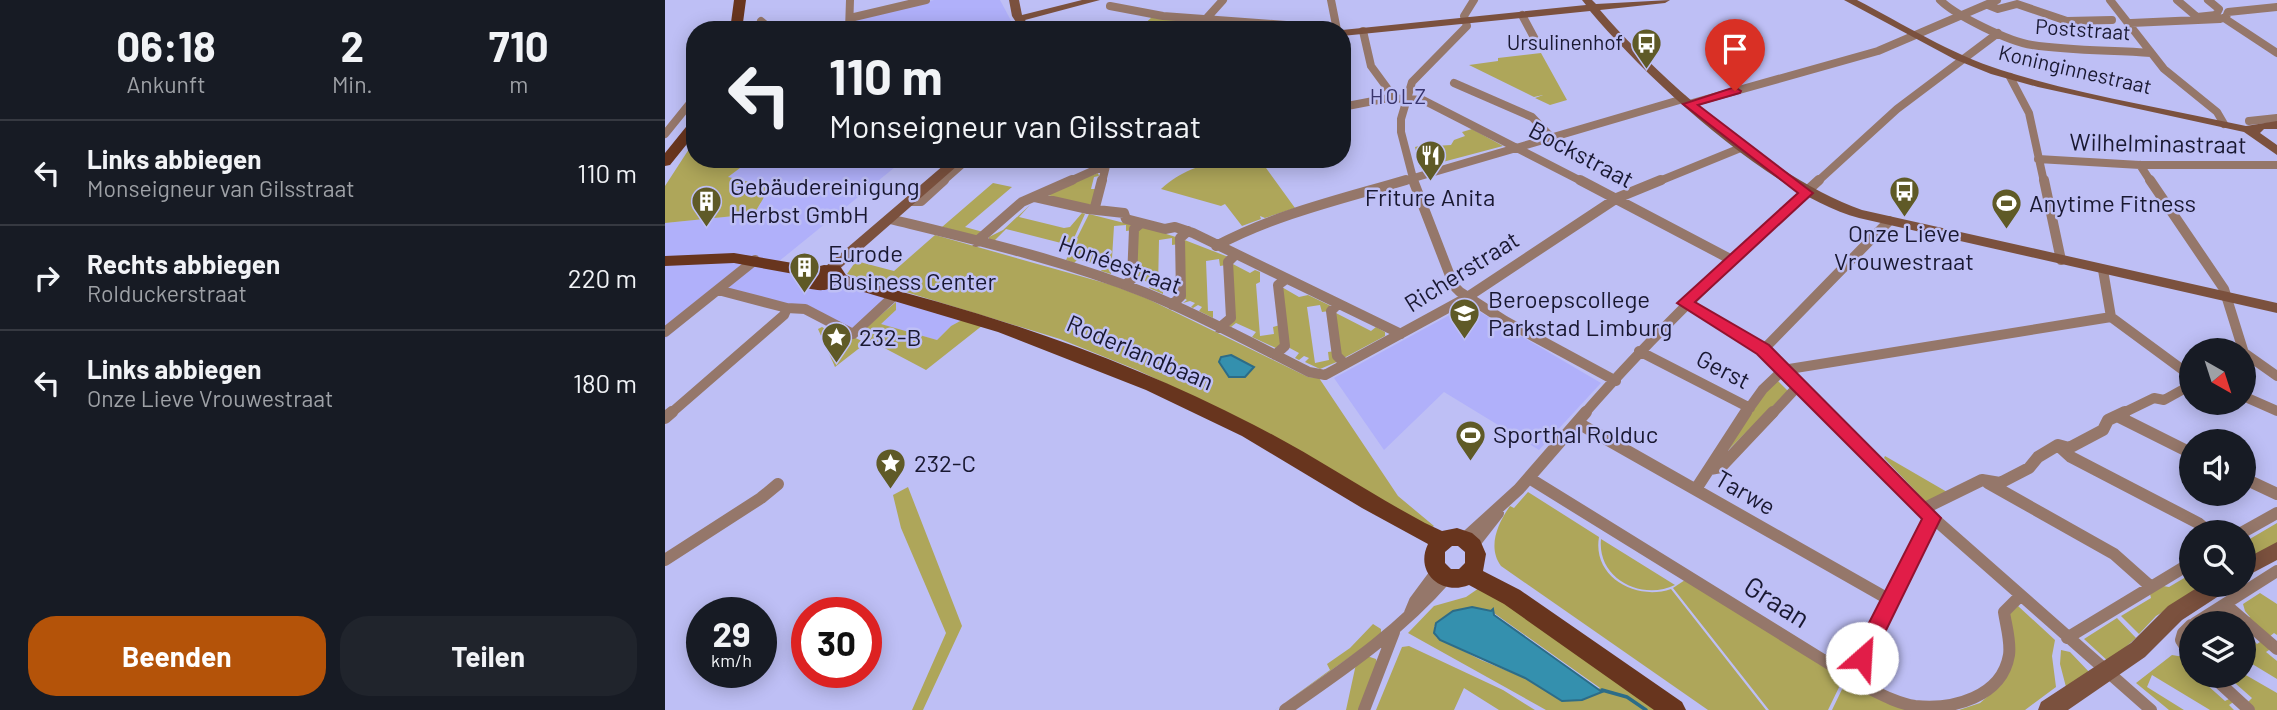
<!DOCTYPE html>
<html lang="de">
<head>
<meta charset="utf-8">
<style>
	body { margin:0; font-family:Barlow,sans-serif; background:#20242c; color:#f1f3f6; height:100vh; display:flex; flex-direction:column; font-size:26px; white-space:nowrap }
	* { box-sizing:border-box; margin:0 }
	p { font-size:23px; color:#9ea1a6 }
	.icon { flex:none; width:38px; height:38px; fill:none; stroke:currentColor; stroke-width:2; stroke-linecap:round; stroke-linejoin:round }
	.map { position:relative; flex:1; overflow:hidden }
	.drawer { display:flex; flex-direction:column; background:#171b24; width:665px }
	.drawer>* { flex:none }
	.hud { position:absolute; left:21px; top:21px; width:665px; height:147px; border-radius:28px; box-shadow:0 4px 18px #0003; background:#171b24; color:#f1f3f6; overflow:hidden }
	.needle { width:46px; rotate:141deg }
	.tools { position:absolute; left:1514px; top:338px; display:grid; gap:14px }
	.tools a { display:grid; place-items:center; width:77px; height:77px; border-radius:50%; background:#171b24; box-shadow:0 4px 18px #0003; font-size:35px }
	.speed { position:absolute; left:21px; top:597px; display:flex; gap:14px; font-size:35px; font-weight:700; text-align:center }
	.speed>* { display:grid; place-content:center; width:91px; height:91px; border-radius:50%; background:#171b24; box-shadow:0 4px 18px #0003; line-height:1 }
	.speed small { font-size:18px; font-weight:400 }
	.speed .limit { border:10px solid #d22; background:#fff; color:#111 }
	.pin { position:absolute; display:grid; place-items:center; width:60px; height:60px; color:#fff; margin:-72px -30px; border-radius:50% 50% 50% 0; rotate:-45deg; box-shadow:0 0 7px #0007 }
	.pin .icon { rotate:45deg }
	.me { position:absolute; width:77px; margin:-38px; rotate:26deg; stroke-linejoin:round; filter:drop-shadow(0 0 5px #0008) }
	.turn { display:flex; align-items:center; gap:24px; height:147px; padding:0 28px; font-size:32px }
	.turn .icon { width:91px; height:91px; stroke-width:2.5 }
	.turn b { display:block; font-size:49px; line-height:60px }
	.eta { display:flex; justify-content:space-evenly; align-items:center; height:119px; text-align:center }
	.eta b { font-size:42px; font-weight:700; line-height:49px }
	.cta { display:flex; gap:14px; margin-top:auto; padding:14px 28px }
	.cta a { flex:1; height:80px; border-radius:28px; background:#b45309; color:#fff; font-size:28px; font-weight:700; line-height:80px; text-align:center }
	.cta a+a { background:#20242c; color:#f1f3f6 }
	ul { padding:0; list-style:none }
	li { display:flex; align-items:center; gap:21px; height:105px; padding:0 28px; border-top:2px solid #363941 }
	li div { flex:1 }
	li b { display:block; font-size:26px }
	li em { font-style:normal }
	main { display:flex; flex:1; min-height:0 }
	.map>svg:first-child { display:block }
	.built { fill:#b0b0fa }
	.green { fill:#aea65a; fill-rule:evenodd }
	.water { fill:#3490ae; stroke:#2c6c88; stroke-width:2 }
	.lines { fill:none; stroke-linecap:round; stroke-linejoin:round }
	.stream { stroke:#2c6c88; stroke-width:3.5 }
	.street-far2 { stroke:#95776a; stroke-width:8 }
	.street-far1 { stroke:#95776a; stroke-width:10 }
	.street { stroke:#95776a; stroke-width:12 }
	.secondary { fill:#7b513e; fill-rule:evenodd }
	.primary { fill:#68351e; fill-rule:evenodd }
	.route { fill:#e11d48; stroke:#92132f; stroke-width:2 }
	.labels { text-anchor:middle; stroke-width:5; stroke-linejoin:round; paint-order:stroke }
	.far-street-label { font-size:21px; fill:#191831; stroke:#bebff5 }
	.far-poi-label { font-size:21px; fill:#191831; stroke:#bebff5; text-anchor:end }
	.far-neighbourhood-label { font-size:21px; letter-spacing:2px; fill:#38346c; stroke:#bebff5 }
	.street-label { font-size:24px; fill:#191831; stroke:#bebff5 }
	.poi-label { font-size:24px; fill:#191831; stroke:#bebff5; text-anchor:start }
	.near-street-label { font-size:28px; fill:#191831; stroke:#bebff5 }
</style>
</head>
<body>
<main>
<section class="drawer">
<div class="eta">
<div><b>06:18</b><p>Ankunft</p></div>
<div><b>2</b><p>Min.</p></div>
<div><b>710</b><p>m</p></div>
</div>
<ul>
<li><svg class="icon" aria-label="left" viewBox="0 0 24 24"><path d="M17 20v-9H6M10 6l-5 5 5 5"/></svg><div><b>Links abbiegen</b><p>Monseigneur van Gilsstraat</p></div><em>110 m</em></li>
<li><svg class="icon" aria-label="right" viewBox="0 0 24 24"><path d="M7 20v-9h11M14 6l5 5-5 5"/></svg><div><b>Rechts abbiegen</b><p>Rolduckerstraat</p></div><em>220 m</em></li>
<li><svg class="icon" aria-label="left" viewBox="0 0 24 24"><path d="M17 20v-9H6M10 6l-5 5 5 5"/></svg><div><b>Links abbiegen</b><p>Onze Lieve Vrouwestraat</p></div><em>180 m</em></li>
</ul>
<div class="cta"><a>Beenden</a><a>Teilen</a></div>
</section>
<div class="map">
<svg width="1612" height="710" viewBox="0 0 1612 710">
	<rect width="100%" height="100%" fill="#bebff5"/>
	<path class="built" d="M269,0H335L351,30H256L252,21L215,30H189V19Z
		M87,159H240L113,262L297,320L286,326L272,340L215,324L231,310L191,333L154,313L59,289L0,339V223L89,214L96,203L63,177Z
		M803,305L936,383L874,450L779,392L719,450L669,378Z"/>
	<path class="green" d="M487,17L560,24L553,25L550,30H467L474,29Z
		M876,53L902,100L885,105L870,98L878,95L869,97L804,65L833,61V58Z
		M807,129L838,146L755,168L750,147L754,146L768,164L779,161L773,152L776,151L769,146L786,145L789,140L800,136L797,132Z
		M30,145V159H87L63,177L105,187L89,214L0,223V186L26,146Z
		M561,159L596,161L630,208L600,218L595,216L596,219L577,226L560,204L556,206L496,189C516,171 535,165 561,159Z
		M433,173L434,176L429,177L426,189H432L428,203L425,206L378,194Z
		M328,183L347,187L300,227L318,232L311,236L277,227Z
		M365,205L354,217L399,228L405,227L417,213L420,214L404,249L398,248L400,244L341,229L329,241L324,240V237L338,230Z
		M424,214L471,226L468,230L461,231V225L449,226L446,274L436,271L439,267L413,259L409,263L401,260Z
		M479,227L514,238V244L507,245V238L494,240L493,288L498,287V294L484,288L487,284L471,277V230Z
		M270,235L447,285L481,298L643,377L654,378L733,496L769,526L763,530L559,411L472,370L395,339L182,274L191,261L229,271Z
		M517,239L566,258L561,265L555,266L554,259L541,261L543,311H548V318L534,311L537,307L533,305L528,308L526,307L530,303L525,301L518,303L522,300L517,297Z
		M564,262L585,273L590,270L595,272V282L591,284L595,336L609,334L608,327L615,325L617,345L613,349L587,337L591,332L571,323L566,327L561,324Z
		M615,286L634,297L643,295L668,307L664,311L657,312L655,305L642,307L650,363L664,360L663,352L670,351L674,361L655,369L640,362L644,358L639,356L634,360L630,358L634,353L621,346Z
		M231,302V310L216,324L272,340L286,326L297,320L318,325L261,370L193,334Z
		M667,311L706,331L711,327L720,332V336L677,359Z
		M157,327L170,335L176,331L201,343L170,367L153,329Z
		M1110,378L1123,391L1050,463Z
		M1220,456L1282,492L1262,503L1219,458Z
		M243,487L297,626L258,710H247L281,633L236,528L228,495Z
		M863,492L934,537C927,578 972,601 1006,589L1101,710H1043L836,566C822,547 833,523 845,506L849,508Z
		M1612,523V543L1579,563L1578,543Z
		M936,539L1010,585C977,601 932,579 936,539Z
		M1526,574V584L1543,585L1491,616L1474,634L1456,616L1486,598L1485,594L1498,586L1504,587Z
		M1020,580L1179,677L1163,710H1104L1008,588Z
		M817,586L1002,710H881L743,633L769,606L801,597ZM807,607L826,611L935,688L917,700L897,701L860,678L816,660L771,637L769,627C779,613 791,611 807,607Z
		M1595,593L1612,604V635L1609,633L1604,637L1583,618L1585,617L1580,611L1578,604Z
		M1353,606L1390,640L1387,656L1391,687L1360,710H1294L1315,703L1336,685L1344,614Z
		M1452,618L1471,638L1444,662L1419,639Z
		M708,624L716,629V635L610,710L665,670L662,664L685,648Z
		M1579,631L1592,644L1598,640L1607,648L1601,652L1612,661V679L1579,659Z
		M744,646L838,690L870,710H834L799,688L789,710H711L737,647Z
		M1396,650L1405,652L1426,674L1401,687L1395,664Z
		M1507,655L1519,657L1517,661L1526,670V676H1532L1560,701L1566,698L1570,701L1564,705L1569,710H1545L1487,675L1482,687L1519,710H1504L1471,683Z
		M702,656L711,659L714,669L696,710H681L691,664Z
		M1579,674L1612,693V710H1590L1582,703L1587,698L1562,676Z
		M1182,679L1252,710H1167Z"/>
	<path class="water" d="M566,355L589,367L580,377H564L554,362L556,357Z
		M807,607L826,611L828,609L829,615L937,692L917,700L897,701L860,678L775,640L769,633L771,623L788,611Z"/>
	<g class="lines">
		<path class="stream" d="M937,690L962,697L981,710"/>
		<path class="street-far2" d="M666,0L672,30
			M1275,0C1291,16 1345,42 1367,45C1406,51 1447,50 1486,53
			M1445,0L1499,69L1552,112L1559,124
			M1512,0L1532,17L1551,15L1554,9L1543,0
			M1323,5L1333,9L1352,4L1402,21L1447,20
			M445,6L498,16L648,27
			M857,15L872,43
			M185,18L261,0
			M1559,18L1612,53
			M540,20L558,0
			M96,21L102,26L101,30
			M1466,23L1555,19L1561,17L1563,12L1612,7
			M184,30L185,0
			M698,31L706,66L728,96
			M1345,77L1364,113L1379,182
			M789,83L867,117L887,138
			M1024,104L1213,51L1332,0
			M677,107L724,98L758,100L918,182
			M1584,121L1612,118
			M0,134L30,97
			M1373,159L1475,165H1612
			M1475,165L1486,182
			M277,182L303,159
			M403,182L441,165L463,159
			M437,182L442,162
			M735,182L1018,99
			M749,182L736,132V119L747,82L802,26L799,16L809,0
			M992,182L1078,147
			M1152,182L1232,109L1333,33"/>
		<path class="street-far1" d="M748,180L789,286L795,292L840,321L951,381
			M915,180L1067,260
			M1379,180L1396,260
			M1485,180L1559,289L1578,350
			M370,197L423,209L459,213L461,219L500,229L510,227L528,233L736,334
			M246,201H256L279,180
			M430,207L437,180
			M225,219C311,240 398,260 481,293C537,316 590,345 644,372L660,375L801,298L952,198L996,180
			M311,242L357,202L407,180
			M551,246C611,214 677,199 741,180
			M1438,270L1446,317L1526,376
			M460,285L467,279L469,229L476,223
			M53,290L122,308L140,309L188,334L230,295
			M1020,303L1098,350L1162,414
			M673,304L666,311L672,356L680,364
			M507,305L516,296L515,238L523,231
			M554,328L566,318L563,262L570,255
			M0,332L90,260
			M1098,350L1224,221
			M974,351L1085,408
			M1578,352L1612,376
			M610,355L620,346L613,285L621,279
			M1578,396L1612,411
			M5,414L119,315L122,308
			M919,414C992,330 1072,255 1154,180
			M1080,414L1098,389L1118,370L1446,317
			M1107,414L1133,386
			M1456,414L1489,398L1499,400L1526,385"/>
		<path class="street" d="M1160,412L1258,509L1486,710
			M1452,416L1526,453
			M0,418L7,412
			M913,423L1225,600
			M1395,447L1406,457L1533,523L1544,532
			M1045,469L1056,467L1108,412
			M864,478L1205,689C1219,696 1235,704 1250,706C1288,710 1337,697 1344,655C1346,641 1341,626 1339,612L1355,596
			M1578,478L1612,494
			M1323,483L1449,554L1485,586
			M1031,489L1081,412
			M1258,509L1317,480L1335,483L1364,468L1373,457L1393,445L1404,448L1438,430L1443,420L1460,412
			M1578,532L1612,513
			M799,539L854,489L921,412
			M808,545L833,513
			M0,560L96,498L113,484
			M1560,604L1612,649
			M745,613L750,601L773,570
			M1530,623L1612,571
			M1526,625L1518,633L1516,640L1526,656
			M1402,638L1526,563
			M1547,676L1584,710
			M1187,677L1267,518
			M620,710C679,669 734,632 782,577
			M699,710L729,632"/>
		<path class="secondary" d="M344,0H354L357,15L417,0H435L360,20L367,30H356L347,16Z
			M917,0H927L931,4L1005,0L1000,3L935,10C995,80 1110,180 1197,210L1612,303V313L1194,218C1108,195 982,79 925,11L677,36V30L921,5Z
			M1179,0H1192C1238,24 1286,54 1336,70C1415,95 1500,108 1581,126L1612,121V129H1599L1595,133L1612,145V155L1579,132L1373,87L1326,74L1289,59Z
			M286,159H300L171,272H161L159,269L161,266Z
			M1612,542V560L1578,578V560Z
			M1538,584H1565L1563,590L1517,620L1480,657L1403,710H1373L1376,702L1466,643L1503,606Z"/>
		<path class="primary" d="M69,0H81L77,30H65Z
			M30,121V134L5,165L0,166V153L25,122Z
			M69,253L151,267L159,265L175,266L181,275L191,280C329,314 463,360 589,425C648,455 702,492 760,523L777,531L792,528L807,533L815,540L821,554L818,571L855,590L1017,702L1021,710H989L839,604L804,585C777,596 749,573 763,544L697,508L577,436L481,390L333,332L172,284C162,292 154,291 142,288L140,276L69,263L0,266V256ZM787,546H793L800,552V563L794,569H786L780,563V552Z"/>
	</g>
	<path class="route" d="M1070,87L1076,91L1075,93L1033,105L1148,193L1030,302L1104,345L1276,518L1204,665L1197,668L1189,665L1186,658L1257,519L1092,354L1012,303L1133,193L1018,104Z"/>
	<defs>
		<symbol id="bus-pin" viewBox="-11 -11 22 30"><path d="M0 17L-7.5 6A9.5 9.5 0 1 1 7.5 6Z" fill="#5f5a27" stroke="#bebff5"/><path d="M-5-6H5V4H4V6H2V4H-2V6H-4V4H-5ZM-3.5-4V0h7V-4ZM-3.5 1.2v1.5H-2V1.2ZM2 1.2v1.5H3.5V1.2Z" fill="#fff"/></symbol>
		<symbol id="restaurant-pin" viewBox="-11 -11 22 30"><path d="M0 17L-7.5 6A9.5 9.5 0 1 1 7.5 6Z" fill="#5f5a27" stroke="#bebff5"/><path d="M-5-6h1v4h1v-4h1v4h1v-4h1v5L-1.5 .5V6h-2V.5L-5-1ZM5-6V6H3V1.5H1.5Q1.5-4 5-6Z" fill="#fff"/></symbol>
		<symbol id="building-pin" viewBox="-11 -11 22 30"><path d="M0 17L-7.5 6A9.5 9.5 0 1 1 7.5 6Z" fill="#5f5a27" stroke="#bebff5"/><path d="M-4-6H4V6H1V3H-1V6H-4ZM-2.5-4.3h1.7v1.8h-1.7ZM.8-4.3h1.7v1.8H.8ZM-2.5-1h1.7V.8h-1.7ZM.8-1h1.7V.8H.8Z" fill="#fff"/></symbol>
		<symbol id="stadium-pin" viewBox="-11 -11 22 30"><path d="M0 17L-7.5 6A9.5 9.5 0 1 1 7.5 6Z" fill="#5f5a27" stroke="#bebff5"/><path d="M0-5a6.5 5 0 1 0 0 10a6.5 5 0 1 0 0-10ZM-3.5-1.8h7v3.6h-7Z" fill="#fff"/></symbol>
		<symbol id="school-pin" viewBox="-11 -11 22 30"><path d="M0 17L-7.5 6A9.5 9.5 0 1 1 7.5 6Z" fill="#5f5a27" stroke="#bebff5"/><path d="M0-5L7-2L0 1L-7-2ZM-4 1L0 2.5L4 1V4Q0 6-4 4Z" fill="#fff"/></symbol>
		<symbol id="sight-pin" viewBox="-11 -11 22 30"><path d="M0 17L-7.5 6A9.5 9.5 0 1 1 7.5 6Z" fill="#5f5a27" stroke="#bebff5"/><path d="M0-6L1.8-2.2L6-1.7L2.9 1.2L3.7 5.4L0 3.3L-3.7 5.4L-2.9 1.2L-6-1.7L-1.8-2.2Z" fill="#fff"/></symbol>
	</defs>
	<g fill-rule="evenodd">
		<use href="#bus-pin" x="964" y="26" width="35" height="47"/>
		<use href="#restaurant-pin" x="748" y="138" width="35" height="47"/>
		<use href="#bus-pin" x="1222" y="174" width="35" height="47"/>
		<use href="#building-pin" x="24" y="184" width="35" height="47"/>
		<use href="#stadium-pin" x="1324" y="186" width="35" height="47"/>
		<use href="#building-pin" x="122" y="250" width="35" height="47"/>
		<use href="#school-pin" x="782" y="296" width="35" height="47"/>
		<use href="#sight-pin" x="154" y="320" width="35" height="47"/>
		<use href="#stadium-pin" x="788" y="418" width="35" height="47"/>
		<use href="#sight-pin" x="208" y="446" width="35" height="47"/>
	</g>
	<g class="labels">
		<g class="far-street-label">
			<text transform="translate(1418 30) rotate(4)" y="7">Poststraat</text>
			<text transform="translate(1410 70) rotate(13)" y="7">Koninginnestraat</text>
		</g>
		<g class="far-poi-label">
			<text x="958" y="50">Ursulinenhof</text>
		</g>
		<g class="far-neighbourhood-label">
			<text x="734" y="104">HOLZ</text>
		</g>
		<g class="street-label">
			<text transform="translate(1493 144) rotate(1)" y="8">Wilhelminastraat</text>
			<text transform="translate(916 155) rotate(28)" y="8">Bockstraat</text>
			<text transform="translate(455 265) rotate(20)" y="8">Honéestraat</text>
			<text transform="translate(797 272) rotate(-32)" y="8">Richerstraat</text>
			<text transform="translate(475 353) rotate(23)" y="8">Roderlandbaan</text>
			<text transform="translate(1058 370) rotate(27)" y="8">Gerst</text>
			<text transform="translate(1080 493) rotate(30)" y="8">Tarwe</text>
		</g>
		<g class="poi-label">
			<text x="65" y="195">Gebäudereinigung<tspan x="65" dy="28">Herbst GmbH</tspan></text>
			<text x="765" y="206" text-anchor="middle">Friture Anita</text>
			<text x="1364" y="212">Anytime Fitness</text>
			<text x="1239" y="242" text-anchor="middle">Onze Lieve<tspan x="1239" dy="28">Vrouwestraat</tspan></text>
			<text x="163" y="262">Eurode<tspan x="163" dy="28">Business Center</tspan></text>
			<text x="823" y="308">Beroepscollege<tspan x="823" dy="28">Parkstad Limburg</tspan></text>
			<text x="194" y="346">232-B</text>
			<text x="828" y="443">Sporthal Rolduc</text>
			<text x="249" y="472">232-C</text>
		</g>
		<g class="near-street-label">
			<text transform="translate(1112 602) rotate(32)" y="10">Graan</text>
		</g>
	</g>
</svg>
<div class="tools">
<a><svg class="needle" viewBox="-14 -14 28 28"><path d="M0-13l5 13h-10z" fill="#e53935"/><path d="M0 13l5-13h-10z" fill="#9ea1a6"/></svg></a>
<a><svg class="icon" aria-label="sound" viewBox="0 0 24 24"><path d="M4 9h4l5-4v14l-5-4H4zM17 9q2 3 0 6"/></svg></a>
<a><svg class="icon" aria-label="search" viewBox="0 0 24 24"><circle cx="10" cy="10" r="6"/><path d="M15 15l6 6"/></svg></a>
<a><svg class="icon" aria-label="layers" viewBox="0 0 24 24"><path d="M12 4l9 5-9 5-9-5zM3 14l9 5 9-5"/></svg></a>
</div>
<div class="speed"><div>29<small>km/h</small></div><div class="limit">30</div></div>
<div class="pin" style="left:1070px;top:91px;background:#d93025"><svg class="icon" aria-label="arrive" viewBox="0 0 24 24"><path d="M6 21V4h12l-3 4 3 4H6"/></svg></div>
<svg class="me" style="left:1197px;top:658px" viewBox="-20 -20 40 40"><circle r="19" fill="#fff"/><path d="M0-13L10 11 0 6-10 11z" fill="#e11d48"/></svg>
<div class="hud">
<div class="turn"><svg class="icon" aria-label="left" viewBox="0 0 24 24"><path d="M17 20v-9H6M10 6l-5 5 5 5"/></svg><div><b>110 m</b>Monseigneur van Gilsstraat</div></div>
</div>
</div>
</main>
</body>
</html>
